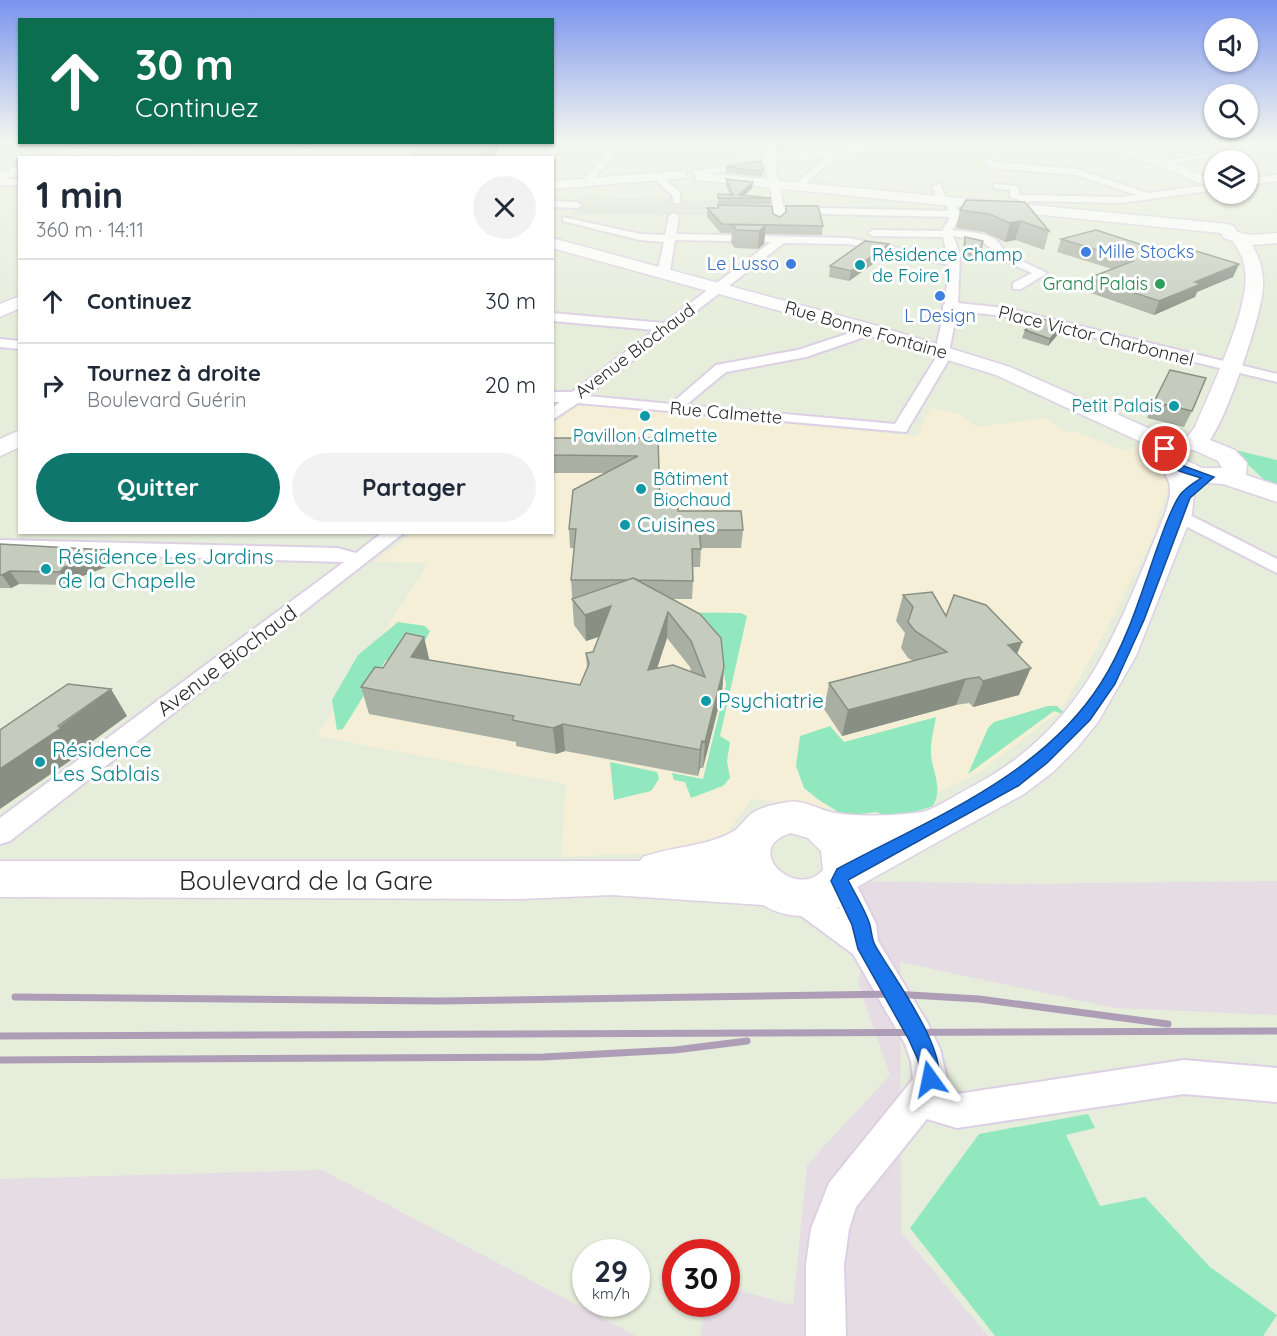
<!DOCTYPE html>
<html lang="fr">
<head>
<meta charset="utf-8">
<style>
	body { margin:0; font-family:Quicksand,sans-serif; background:#f2f2f3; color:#1f2937; height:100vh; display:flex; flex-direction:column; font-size:22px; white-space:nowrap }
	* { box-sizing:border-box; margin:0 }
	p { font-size:20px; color:#747a83 }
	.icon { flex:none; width:33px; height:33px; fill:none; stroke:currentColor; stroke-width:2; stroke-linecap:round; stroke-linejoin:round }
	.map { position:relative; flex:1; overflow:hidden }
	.side { position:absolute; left:18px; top:156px; width:536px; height:378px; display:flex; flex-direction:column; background:#fff; border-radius:0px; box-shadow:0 2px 4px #0004 }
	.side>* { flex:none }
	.top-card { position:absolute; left:18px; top:18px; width:536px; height:126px; border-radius:0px; box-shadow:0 2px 4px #0004; background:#0b6e4f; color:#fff; overflow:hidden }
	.tools { position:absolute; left:1204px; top:18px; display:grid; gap:12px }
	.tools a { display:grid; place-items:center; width:54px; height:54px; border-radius:50%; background:#fff; box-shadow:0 2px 4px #0004; font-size:30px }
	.speed { position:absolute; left:572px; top:1239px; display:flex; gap:12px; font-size:30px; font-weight:700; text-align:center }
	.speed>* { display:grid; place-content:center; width:78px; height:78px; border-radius:50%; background:#fff; box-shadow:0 2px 4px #0004; line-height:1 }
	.speed small { font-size:15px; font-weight:400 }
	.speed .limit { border:9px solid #d22; background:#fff; color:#111 }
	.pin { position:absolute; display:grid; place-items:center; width:51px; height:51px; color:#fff; margin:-26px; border:3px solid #fff; border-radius:50%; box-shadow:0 2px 6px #0007 }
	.me { position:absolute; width:66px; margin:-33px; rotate:348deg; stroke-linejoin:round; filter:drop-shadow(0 0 4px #0008) }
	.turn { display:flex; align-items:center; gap:21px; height:126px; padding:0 18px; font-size:27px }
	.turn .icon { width:78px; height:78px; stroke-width:2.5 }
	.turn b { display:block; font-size:42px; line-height:51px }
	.round { display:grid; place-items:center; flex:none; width:63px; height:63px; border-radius:32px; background:#f2f2f3 }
	.head { display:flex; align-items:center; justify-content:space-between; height:102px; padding:0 18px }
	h1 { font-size:36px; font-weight:700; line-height:45px }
	.cta { display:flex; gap:12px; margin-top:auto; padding:12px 18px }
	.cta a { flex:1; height:69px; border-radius:36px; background:#0f766e; color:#fff; font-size:24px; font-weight:700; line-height:69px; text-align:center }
	.cta a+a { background:#f2f2f3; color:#1f2937 }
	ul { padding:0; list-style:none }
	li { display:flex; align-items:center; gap:18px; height:84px; padding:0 18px; border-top:2px solid #e0e1e3 }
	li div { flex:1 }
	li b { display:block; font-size:22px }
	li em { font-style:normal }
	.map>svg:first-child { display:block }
	.industrial { fill:#e5dce4 }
	.medical { fill:#f5efd7 }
	.green { fill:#92e8be }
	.plaza { fill:#dbe1d6 }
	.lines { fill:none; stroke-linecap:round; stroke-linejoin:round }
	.street-casing { stroke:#ddd0e4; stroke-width:4 }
	.secondary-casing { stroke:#ddd0e4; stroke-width:3 }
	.street { fill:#fff; fill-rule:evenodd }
	.secondary { fill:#fff; fill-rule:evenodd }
	.rail { stroke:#ae9db6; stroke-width:7 }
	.wall { fill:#a9afa3; fill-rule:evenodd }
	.shaded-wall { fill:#8a8f84 }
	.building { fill:#c5ccbd; stroke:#8a8f84; stroke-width:1.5; fill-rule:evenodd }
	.route { fill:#1a73e8; stroke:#114b97; stroke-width:1.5 }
	.shop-dot { fill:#3f7fe0; stroke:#fff; stroke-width:2 }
	.culture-dot { fill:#0f9aa8; stroke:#fff; stroke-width:2 }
	.leisure-dot { fill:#2e9e5b; stroke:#fff; stroke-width:2 }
	.labels { text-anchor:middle; stroke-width:6; stroke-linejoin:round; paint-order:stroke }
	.far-shop-label { font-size:18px; fill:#366cbe; stroke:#fff; text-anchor:start }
	.far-culture-label { font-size:18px; fill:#0d838f; stroke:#fff; text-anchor:start }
	.far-leisure-label { font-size:18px; fill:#27864d; stroke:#fff; text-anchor:end }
	.far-street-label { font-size:18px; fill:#2a2a2a; stroke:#fff }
	.culture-label { font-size:21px; fill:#0d838f; stroke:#fff; text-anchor:start }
	.street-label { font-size:21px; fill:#2a2a2a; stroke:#fff }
	.near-street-label { font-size:26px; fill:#2a2a2a; stroke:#fff }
</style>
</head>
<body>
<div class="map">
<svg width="1277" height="1336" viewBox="0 0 1277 1336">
	<rect width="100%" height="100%" fill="#e6eddb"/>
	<path class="industrial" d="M856,881L1011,884L1277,881V1015L1115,1008L900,962L901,1232L988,1336H700L706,1304H726V1287L793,1305L807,1165L890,1075L858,983L872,932Z
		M322,1170L636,1336H0V1179Z"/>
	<path class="medical" d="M584,405L917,436L931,407L960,414L976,427L1046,418L1065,433L1074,431L1125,451L1145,442L1170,480L1152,540L1094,653L1060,711L979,773L893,813L829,809L752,799L726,833L675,852L561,857L566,784L317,736L428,563L374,562L413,533L552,532V425L575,407Z"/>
	<path class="green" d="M0,143L44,149L39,152L72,145L53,153L0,154Z
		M1231,449L1277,460V483L1270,485Z
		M655,612L741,613L747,616L720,736L730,742L727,761L730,778L723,786L691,798L685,782L674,780L672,773L703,779L726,685L723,667L675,624L652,618Z
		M398,622L425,626L430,631L416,658L386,660L343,729L337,730L332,700L358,655Z
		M1048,706H1057L1066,715L1054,711L968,774L988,728L994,722Z
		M936,717C934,729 930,743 931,755C933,774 943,787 933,806L893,819L876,812L845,816L819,800L804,788L796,766L800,736L830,726L844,742Z
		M610,762L657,772L659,779L651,791L614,800Z
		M1088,1114L1095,1128L1066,1135L1100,1206L1145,1197L1210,1267L1277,1315L1263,1336H995L910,1228L979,1134Z"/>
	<path class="plaza" d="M580,197L718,200V215L573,214Z"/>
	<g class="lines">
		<defs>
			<path id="street" d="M562,143H572L549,158H538Z
				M617,143H626L590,183H584V179Z
				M629,143L767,150L768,143H776C772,169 781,183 783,207L948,211L946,202L942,204L937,201L932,186L940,184L947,201L954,200L958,211L971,214L960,217L952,230C973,233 997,231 1005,253L1047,273L1021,289H1013V283L1032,273L996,257C985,237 975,240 953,236L960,254L958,303L1005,308L1277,374V382L1005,316L957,311L949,352L951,356L906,432L578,403L552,420V408L560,402H552V392H572L655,330L552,321V313L664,323L771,242L675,240L670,271L661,277L655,273L658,269L664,242L640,240L563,221V217L640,234L665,235L669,216L674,213L679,216L676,234L849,238L948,258L943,237L873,236L868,233L873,230L942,231L950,217L783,213V221L778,224L773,221V212L718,211L714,210V206H773C772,191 767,179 765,164L697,176L692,173L694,171L765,160L766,155L633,145ZM784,243L849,244L949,265L945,303L943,306V316L935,352L937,356L895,424L686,405L726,372L806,357L876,333V327L871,326L798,350L716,365L671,404L587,396Z
				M1245,143H1255L1261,148L1163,165L1159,162L1249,147Z
				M163,145L187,149L188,154L183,158H170L179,153L163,151L106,156L64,155L60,152L64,149L106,150Z
				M837,147L843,150V154L829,162L800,189H794V185Z
				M296,151L379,155L383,158L293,156Z
				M988,159L996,162L1077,169L1148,193L1215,184V190L1121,203L1028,201L1027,209L1022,212L1017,209L1019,200L1010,197V190L994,188V184L1018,186L1020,195H1024L1121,197L1137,195L1076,175L994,168L985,164V160Z
				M653,174H659L680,192V203H674L672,195L653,178Z
				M1277,175V181L1248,185V179Z
				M0,179H20V185H0Z
				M552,201L577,202L582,205L577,208L552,207Z
				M0,339L20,341V349L0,347Z
				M1178,509L1277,559V573L1172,519L1169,515L1172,511Z
				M383,532H405L10,841L0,844V818L344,562L0,552V540L337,548L356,553Z
				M840,869L850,872L876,924L878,941L927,1022L940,1049L947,1079L944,1091L957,1094L1184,1060L1277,1068V1102L1184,1094L957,1128L927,1119L856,1207L849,1229L844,1265L846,1336H806V1265L811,1229L829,1183L913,1079L911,1061L905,1044L853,954L789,907L785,898L789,889L799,885L809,889L840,910L826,881L830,872Z"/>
			<path id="secondary" d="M75,143H91L63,158H46Z
				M307,143H321L301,158H285Z
				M862,143H892L886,147C863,150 779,170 764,156L770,152L794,153Z
				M1081,143C1128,143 1173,162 1215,181V190L1158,165Z
				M20,166V174L0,180V172Z
				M681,171L686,172V178L552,189V181Z
				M701,173L1228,224L1234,226L1237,232L1251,235L1277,233V243L1252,245C1260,258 1264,273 1263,288C1261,317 1227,417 1210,440L1235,450L1247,463L1246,475L1277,485V502L1223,484L1195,482L1192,514L1136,656L1098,722L1077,748L1053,772L1024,794L857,887C841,920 791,923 763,905L611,895L521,899L0,897V861H640L643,857C672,846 707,847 734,831C739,828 744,820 750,815C759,807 777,804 788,802C804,799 820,811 836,813C863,817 895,816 922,812C934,810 959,793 971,787C1087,727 1118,628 1165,514C1175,482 1170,482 1154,458V448L996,375L864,334L552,248V238L878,326L1010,367L1171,438L1188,436L1195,427C1210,391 1251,307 1245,270C1244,259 1239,250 1233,241L1224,238L1221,233L696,180V174ZM1194,450L1218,461L1222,468H1202L1178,456L1180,451ZM791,833L808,838L821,851L823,870C796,901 740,848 791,833Z
				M20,296V308L0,317V304Z
				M20,430V447L0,456V439Z"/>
		</defs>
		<use href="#street" class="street-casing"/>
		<use href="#secondary" class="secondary-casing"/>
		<use href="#street" class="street"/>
		<use href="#secondary" class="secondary"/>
		<path class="rail" d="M15,997L439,1001L893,994L979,999L1168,1024
			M0,1036L1277,1031
			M0,1060L543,1057L675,1050L747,1041"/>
	</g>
	<path class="wall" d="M498,151L492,158H414V155Z
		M726,167L763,171L762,177L726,173Z
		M726,179L753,182L752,188L745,195L771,198V204H718V194L730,195L726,185Z
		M966,200L1049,231L1044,250L1015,240L1005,242L984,232L956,228L960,210Z
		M786,206L823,226L822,235L765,234L764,244L758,249L735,248L731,243L732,233H721L707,217V208L773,214L780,217L785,213Z
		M965,237L983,241L978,259L964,257Z
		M1061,239L1161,251L1239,264L1233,277L1197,292L1195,297L1154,315L1085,291L1089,278L1112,269L1057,252Z
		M889,244L887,254L849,281L829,277L830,266Z
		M1025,330L1060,332L1048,346L1022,338Z
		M1154,402L1192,411L1184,427L1147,418Z
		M552,438H658L660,504L678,511L743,530L741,548H701L700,567H693V581L692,599H672L724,667L722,693L703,768H700L698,776L565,751L556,754L516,746V742L369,714L361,687L383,668L424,637L429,660L580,685L587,668L586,653L593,652L599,637L586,641L574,625L571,580L574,548H570L569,529L604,473H552ZM667,638L690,667L691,671L657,668Z
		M0,544L114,564L72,580L68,585L19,584L11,588H0Z
		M903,595L946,616L1022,642L1017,654L1019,695L973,707L969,703L956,705L842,736L824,709L829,683L913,661L908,658L901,648L905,633L896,621Z"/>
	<path class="shaded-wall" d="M493,143H497L498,151L492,158H477Z
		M753,182L752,188L742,198L739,195Z
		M1021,221L1015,240L1005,242L1010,223Z
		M766,225L764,244L758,249L759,231Z
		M889,244L887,254L849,281L851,271Z
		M1239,264L1233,277L1197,292L1195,297L1154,315L1159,301L1195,282Z
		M1063,324L1060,332L1048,346L1050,339Z
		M107,550L114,564L72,580L68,585L60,572L64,567Z
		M10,571L19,584L11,588L2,575Z
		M611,606L612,632L586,641L585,615Z
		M668,612L667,638L648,696V670Z
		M424,637L430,663L411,657Z
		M1022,642L1011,668L1008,645Z
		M724,667L722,693L703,768L705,742Z
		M1031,668L1019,695L973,707L983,681Z
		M966,679L956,705L842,736L848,710Z
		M111,689L127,716L78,752L80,754L0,809V769Z
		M563,724L565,751L556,754L553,728Z
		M702,741L700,768L698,776L700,750Z"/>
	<path class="building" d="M431,143H493L477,158H438L414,155Z
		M761,161L763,171L726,167Z
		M726,179L753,182L739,195L771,198H718V194L733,195Z
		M966,200L1025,202L1049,231L1021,221L1010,223L989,214L960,210Z
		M718,205L772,206L773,214L780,217L786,212V206H818L823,226L722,224L707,208H718Z
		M732,225H766L759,231L737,230Z
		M1096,230L1161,251L1176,245L1239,264L1195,282L1201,284L1159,301L1089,278L1133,261L1061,239Z
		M965,237L983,241L979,255L964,253Z
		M865,241L889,244L851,271L830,266Z
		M1042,319L1063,324L1050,339L1025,330Z
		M1170,370L1206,378L1192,411L1154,402Z
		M552,438H658L660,504H678V511H741L743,530H699L701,549H692L693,581L638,580L633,578L627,580H571L576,529H569L573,490L638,456L552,455Z
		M0,544L107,550L64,567L60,572L10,571L2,575H0Z
		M633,578L700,614L721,638L724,667L705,742L702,741L700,750L563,724L553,728L512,720L514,716L361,687L375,667L383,668L406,633L424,637L411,657L580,685L589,664L586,653L593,652L611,606L585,615L572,599ZM668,612L691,641L705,677L673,665L648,670Z
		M932,592L946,616L954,595L986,605L1022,642L1008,645L1031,668L983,681L979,677L966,679L848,710L829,683L947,652L915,631L908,622L913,607L903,595Z
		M68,684L111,689L58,726L61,728L0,769V730Z"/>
	<linearGradient id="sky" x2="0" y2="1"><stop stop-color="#7a94ee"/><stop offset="0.43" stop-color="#f4f7ef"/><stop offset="1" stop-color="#f4f7ef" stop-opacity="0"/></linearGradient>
	<rect width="1277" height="330" fill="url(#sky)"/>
	<path class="route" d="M1165,446L1170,449L1171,457L1181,465L1214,477L1190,498L1144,620L1115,684L1090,720L1047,763L1018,786L848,880C855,894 864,908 869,922C872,930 871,938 875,945C892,976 951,1052 937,1087L930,1090L923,1087L918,1060L909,1040L858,949L852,925L831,881L837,869C930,819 1042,776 1101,683C1126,644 1140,597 1155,554C1162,535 1169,511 1180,495C1185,488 1194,483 1201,478C1184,472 1162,470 1160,449Z"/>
	<g class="shop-dot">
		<circle cx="1086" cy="252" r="6"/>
		<circle cx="791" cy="264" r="6"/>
		<circle cx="940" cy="296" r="6"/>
	</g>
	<g class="culture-dot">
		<circle cx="860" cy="265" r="6"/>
		<circle cx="1174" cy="406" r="6"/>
		<circle cx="645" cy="416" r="6"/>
		<circle cx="641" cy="489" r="6"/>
		<circle cx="625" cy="525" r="6"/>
		<circle cx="46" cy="569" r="6"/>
		<circle cx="706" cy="701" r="6"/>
		<circle cx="40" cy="762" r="6"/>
	</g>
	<circle class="leisure-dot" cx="1160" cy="284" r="6"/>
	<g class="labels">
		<g class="far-shop-label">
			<text x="1098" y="258">Mille Stocks</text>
			<text x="779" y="270" text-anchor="end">Le Lusso</text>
			<text x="940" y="322" text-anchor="middle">L Design</text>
		</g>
		<g class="far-culture-label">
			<text x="872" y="261">Résidence Champ<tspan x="872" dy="21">de Foire 1</tspan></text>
			<text x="1162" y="412" text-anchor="end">Petit Palais</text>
			<text x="645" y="442" text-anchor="middle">Pavillon Calmette</text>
			<text x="653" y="485">Bâtiment<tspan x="653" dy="21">Biochaud</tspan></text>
		</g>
		<g class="far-leisure-label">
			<text x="1148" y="290">Grand Palais</text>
		</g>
		<g class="far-street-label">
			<text transform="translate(866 330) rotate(16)" y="6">Rue Bonne Fontaine</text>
			<text transform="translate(1096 336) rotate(14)" y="6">Place Victor Charbonnel</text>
			<text transform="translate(635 351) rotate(-37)" y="6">Avenue Biochaud</text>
			<text transform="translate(726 413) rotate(5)" y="6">Rue Calmette</text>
		</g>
		<g class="culture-label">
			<text x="637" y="532">Cuisines</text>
			<text x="58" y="564">Résidence Les Jardins<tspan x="58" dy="24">de la Chapelle</tspan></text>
			<text x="718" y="708">Psychiatrie</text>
			<text x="52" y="757">Résidence<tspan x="52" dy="24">Les Sablais</tspan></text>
		</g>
		<g class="street-label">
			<text transform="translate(227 661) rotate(-37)" y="7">Avenue Biochaud</text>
		</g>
		<g class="near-street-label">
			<text x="306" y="890">Boulevard de la Gare</text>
		</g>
	</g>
</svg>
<div class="tools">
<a><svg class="icon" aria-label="sound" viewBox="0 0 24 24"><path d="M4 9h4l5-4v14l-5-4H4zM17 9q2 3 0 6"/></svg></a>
<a><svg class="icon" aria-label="search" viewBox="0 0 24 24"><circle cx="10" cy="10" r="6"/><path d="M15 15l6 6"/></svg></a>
<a><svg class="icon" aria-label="layers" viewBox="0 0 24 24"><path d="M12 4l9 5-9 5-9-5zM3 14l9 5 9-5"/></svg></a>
</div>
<div class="speed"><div>29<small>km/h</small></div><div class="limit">30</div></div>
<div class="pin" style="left:1165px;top:449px;background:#d93025"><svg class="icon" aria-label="arrive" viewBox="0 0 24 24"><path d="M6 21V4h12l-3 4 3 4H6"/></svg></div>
<svg class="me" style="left:930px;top:1079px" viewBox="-20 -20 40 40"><path d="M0-17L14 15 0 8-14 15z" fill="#1a73e8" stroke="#fff" stroke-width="4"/></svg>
<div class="top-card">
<div class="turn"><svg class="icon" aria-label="ahead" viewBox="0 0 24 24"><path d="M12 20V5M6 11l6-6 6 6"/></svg><div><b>30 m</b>Continuez</div></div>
</div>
<section class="side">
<div class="head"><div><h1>1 min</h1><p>360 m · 14:11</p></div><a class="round"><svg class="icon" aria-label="close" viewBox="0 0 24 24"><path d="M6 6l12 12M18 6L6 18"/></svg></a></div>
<ul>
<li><svg class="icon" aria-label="ahead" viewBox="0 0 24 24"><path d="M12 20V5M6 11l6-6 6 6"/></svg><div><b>Continuez</b></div><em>30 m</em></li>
<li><svg class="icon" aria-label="right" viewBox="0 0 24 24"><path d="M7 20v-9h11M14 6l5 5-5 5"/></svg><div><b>Tournez à droite</b><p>Boulevard Guérin</p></div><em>20 m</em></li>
</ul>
<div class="cta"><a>Quitter</a><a>Partager</a></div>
</section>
</div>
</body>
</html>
